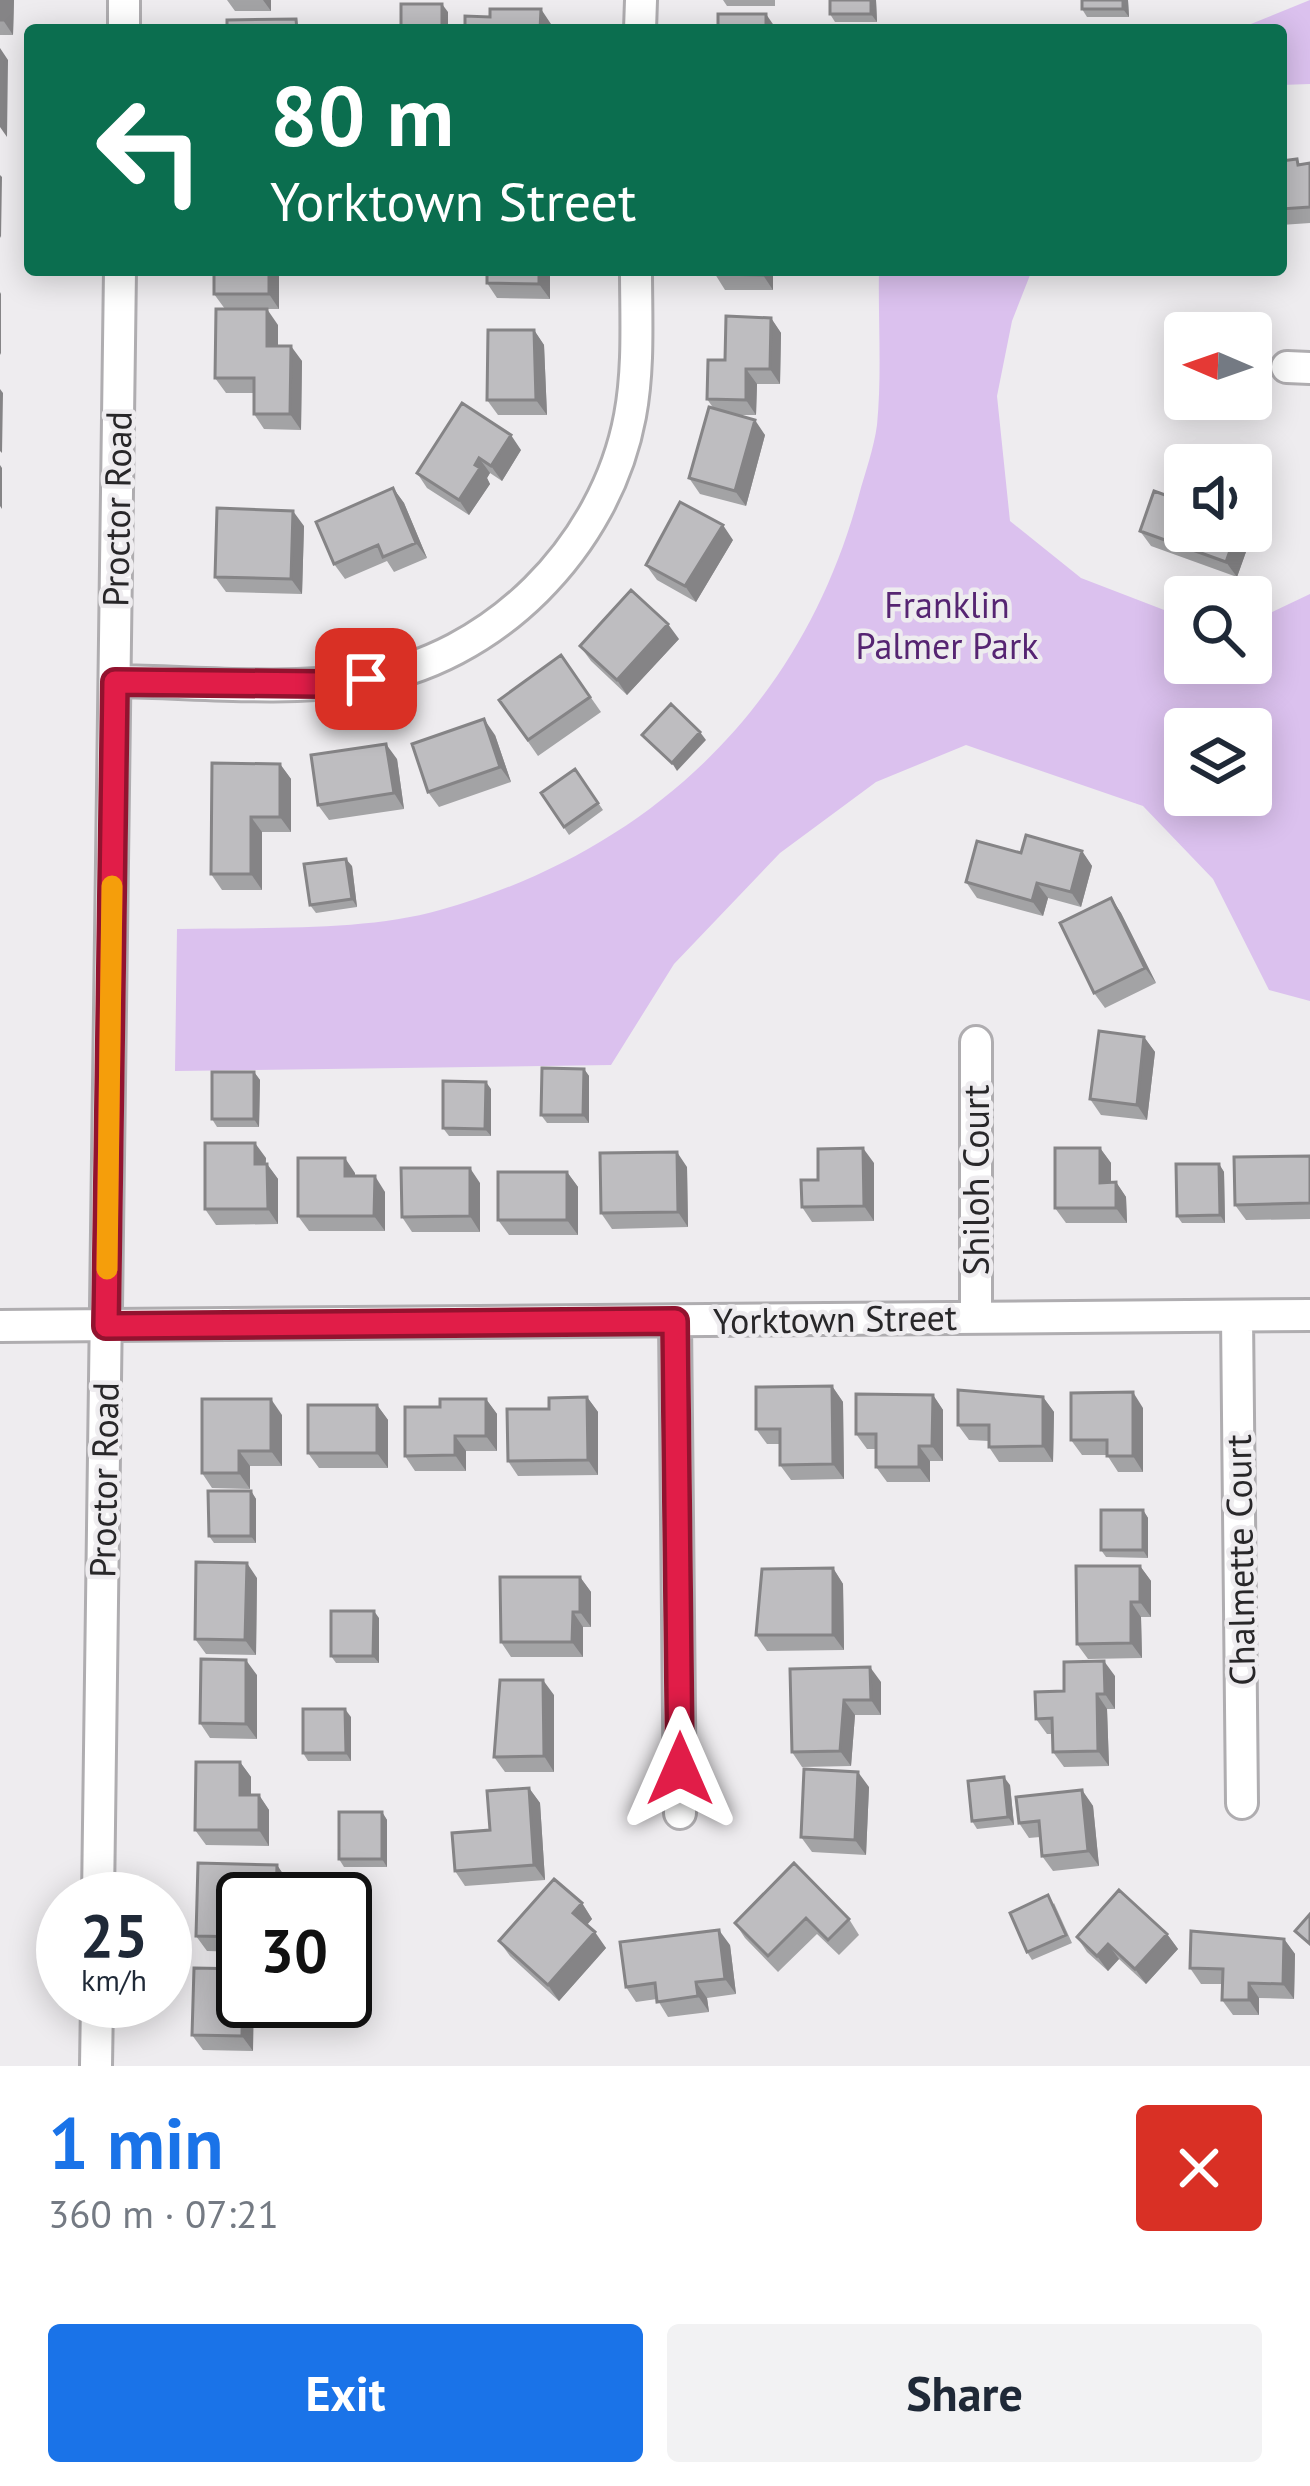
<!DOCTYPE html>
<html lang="en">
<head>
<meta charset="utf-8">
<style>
	body { margin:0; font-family:"PT Sans",sans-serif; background:#f2f2f3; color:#1f2937; height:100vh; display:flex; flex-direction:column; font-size:45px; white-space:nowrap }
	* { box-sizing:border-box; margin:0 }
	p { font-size:39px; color:#747a83 }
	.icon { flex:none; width:66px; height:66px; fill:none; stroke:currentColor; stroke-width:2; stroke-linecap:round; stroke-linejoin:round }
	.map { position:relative; height:2066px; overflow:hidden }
	.panel { display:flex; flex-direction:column; background:#fff; flex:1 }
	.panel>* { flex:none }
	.top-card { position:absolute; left:24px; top:24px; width:1263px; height:252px; border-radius:12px; box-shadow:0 6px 30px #0003; background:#0b6e4f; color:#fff; overflow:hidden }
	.needle { width:78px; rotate:272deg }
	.fabs { position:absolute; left:1164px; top:312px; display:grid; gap:24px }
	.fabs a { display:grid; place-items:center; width:108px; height:108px; border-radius:12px; background:#fff; box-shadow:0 6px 30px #0003; font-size:60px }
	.speed { position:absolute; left:36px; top:1872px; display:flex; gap:24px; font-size:60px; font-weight:700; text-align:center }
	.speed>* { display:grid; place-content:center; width:156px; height:156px; border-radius:50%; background:#fff; box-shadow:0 6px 30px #0003; line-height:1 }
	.speed small { font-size:30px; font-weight:400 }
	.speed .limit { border:6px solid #111; border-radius:18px; background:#fff; color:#111 }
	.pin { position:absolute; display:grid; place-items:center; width:102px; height:102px; color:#fff; margin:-51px; border-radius:24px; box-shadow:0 6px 18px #0006 }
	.me { position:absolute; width:132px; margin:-66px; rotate:0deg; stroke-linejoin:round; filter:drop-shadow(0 0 9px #0008) }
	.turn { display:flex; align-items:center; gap:42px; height:252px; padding:0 48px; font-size:54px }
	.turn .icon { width:156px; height:156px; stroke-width:2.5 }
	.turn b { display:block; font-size:84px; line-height:102px }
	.round { display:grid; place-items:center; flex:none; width:126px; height:126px; border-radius:12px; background:#f2f2f3 }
	.headline { display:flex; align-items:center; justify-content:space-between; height:204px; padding:0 48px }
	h1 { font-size:72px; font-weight:700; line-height:90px; color:#1a73e8 }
	.cta { display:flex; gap:24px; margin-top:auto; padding:24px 48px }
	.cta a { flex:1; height:138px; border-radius:12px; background:#1a73e8; color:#fff; font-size:48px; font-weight:700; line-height:138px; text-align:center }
	.cta a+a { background:#f2f2f3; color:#1f2937 }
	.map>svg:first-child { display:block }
	.green { fill:#dbc1ee; fill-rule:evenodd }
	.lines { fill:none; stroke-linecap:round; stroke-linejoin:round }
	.minor-casing { stroke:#afadb0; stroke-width:36 }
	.minor { stroke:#fff; stroke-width:30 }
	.wall { fill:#a3a3a5 }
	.shaded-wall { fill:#858486 }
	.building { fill:#bebdc0; stroke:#858486; stroke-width:3 }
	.route-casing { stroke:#92132f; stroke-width:30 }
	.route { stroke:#e11d48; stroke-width:21 }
	.slow { stroke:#f59e0b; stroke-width:21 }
	.labels { text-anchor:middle; stroke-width:9; stroke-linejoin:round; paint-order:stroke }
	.street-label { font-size:36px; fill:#282729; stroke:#eeecef }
	.park-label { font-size:36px; fill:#562572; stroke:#eeecef }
</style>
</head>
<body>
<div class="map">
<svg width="1310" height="2066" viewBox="0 0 1310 2066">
	<rect width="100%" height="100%" fill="#eeecef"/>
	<path class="green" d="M1310,0V84L1281,85V30H1236Z
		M879,270H1032L1012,321L997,396L1010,521L1081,578L1185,618V663H1251V622L1310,594V1001L1269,990L1213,879L1143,806L966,745L876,782L780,853L674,964L611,1065L175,1071L177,929C257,927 364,932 440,910C650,851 802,707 859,495C865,473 874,448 877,425C882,374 878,321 879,270ZM1185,729H1251V795H1185Z"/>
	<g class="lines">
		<defs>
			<path id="minor" d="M124,30V0
				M640,30L641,0
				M1287,367L1310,368
				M115,681C196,682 280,691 361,680C493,661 606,546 630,416C639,368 636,318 636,270
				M976,1042V1318
				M1237,1317L1242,1803
				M675,1321L680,1813
				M0,1326L1310,1315
				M98,1899L120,270
				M96,2066L97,2001"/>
		</defs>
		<use href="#minor" class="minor-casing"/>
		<use href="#minor" class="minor"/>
	</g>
	<path class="wall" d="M0,0H14L13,35H0Z
		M227,0H271V11H235Z
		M723,0H775V6H727Z
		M876,0L877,22H835L830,14Z
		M1082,0H1128L1129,17H1087L1082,9Z
		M1281,161L1301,164L1310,163V223L1281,225Z
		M214,270H304V275H279V309H225L214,294Z
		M550,270V299L497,298L487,283Z
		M715,270H773V290H725L715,274Z
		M771,318L781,333L780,384H757L756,415H735L765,435L746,506L700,494L689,478L714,409L707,399L725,360Z
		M278,325V346L302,361L301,430L264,429L254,414V393H226L215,378Z
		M534,330L544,345L547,415H498L487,400Z
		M521,450L502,481L490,473L487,478L490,484L469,515L427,488L417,473Z
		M393,488L404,503L427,558L394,572L387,561L345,579L334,564Z
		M1251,497L1261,510L1237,577L1151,546L1140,531H1251Z
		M304,526L302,594L226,592L215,577Z
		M733,540L696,602L657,580L646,565Z
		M679,639L627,695L591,661L580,646Z
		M561,655L601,712L538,756L499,700Z
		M495,735L511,782L439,807L428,792Z
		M397,759L404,809L329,820L318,805Z
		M280,764L291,779V832H262V890H222L211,874Z
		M575,769L603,810L569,835L541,793Z
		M1082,851L1092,866L1081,907L1048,898L1043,916L977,898L966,882L1021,853Z
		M352,866L357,907L316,913L310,905Z
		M1111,898L1121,913L1156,983L1105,1008L1094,993Z
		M1144,1037L1155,1052L1147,1120L1101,1115L1090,1099Z
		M584,1069L589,1076V1123H547L541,1115Z
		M254,1072L260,1080L259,1127H217L212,1119Z
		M491,1089V1136H449L443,1128Z
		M1100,1148L1111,1163V1182H1116L1126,1197L1127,1223H1066L1055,1208Z
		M1310,1156V1219L1246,1220L1235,1205Z
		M266,1158L265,1164H267L278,1179V1224L216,1225L205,1209Z
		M874,1163V1221L812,1222L802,1207L818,1180Z
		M1219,1164L1224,1172L1225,1223H1182L1177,1216Z
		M687,1167L688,1227L612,1229L601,1213Z
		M567,1172L578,1187V1235H509L498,1220Z
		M355,1173V1176L385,1192V1231H309L298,1216Z
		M480,1183V1232H412L402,1217Z
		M832,1386L843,1402L844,1479L791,1480L780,1465V1444H767L756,1429Z
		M933,1395L943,1410V1461H930V1482H887L876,1467V1449H867L856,1434Z
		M587,1397L598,1412V1475L518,1476L508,1461L549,1409Z
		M1043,1397L1054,1412L1053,1462H999L989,1447V1441L969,1440L958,1425Z
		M486,1399L497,1414V1451H466V1471H415L405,1456L440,1407Z
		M377,1405L388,1420V1468H319L308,1453Z
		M1143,1408V1472H1118L1107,1455H1082L1071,1440Z
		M282,1415V1466H250V1489L212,1488L202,1473Z
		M251,1491L256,1499V1543H214L209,1536Z
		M1143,1510L1148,1518V1558L1106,1557L1101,1550Z
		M1140,1566L1151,1581V1617H1141L1142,1658L1088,1659L1077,1644Z
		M833,1568L843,1584L844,1650L767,1651L756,1635Z
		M580,1577L591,1592V1627H583V1657H511L501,1642Z
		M257,1578L256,1655L206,1654L195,1639Z
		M379,1618V1663H336L331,1656Z
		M790,1669L881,1682V1715H855L851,1766L802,1767L792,1752Z
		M257,1675V1739L210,1738L200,1723Z
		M1115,1676V1709H1107L1109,1766L1064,1767L1053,1752V1734H1047L1036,1719L1064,1691Z
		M554,1695V1772H505L494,1757Z
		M351,1717V1761H308L303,1753Z
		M240,1762L251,1777V1795H259L269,1810V1846L206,1845L195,1830Z
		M1010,1785L1014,1825L977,1829L972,1821Z
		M869,1787L866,1855L812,1852L801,1837Z
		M529,1788L540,1803L545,1880L465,1886L455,1871Z
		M1082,1790L1093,1806L1099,1866L1053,1871L1042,1856L1040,1837L1029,1838L1019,1823Z
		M382,1812L387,1820V1867H344L339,1859Z
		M198,1863L277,1865L287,1880V1899H243V1952L207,1951L196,1936Z
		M794,1863L849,1919L859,1935L839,1955L817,1934L778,1972L745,1938L735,1923Z
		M582,1903L592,1919L587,1925L606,1948L559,2001L510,1956L499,1941Z
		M1054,1903L1072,1943L1032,1960L1027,1952Z
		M1167,1934L1178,1949L1146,1984L1119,1959L1108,1971L1087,1952L1077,1937Z
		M1284,1939L1295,1954L1294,1999L1259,1998V2015H1233L1222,2000V1984H1201L1190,1968Z
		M730,1945L736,1994L707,1998L709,2012L668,2017L657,1999L636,2002L626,1987Z
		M243,1969L253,2051L203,2050L192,2035Z"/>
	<path class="shaded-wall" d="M3,0H14L13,35L3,20Z
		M263,0H271V11Z
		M871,0H876L877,22L871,14Z
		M1123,0H1128L1129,17L1123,9Z
		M442,4L448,12V30H442Z
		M541,9L551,24V30H540Z
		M766,14L777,30H766Z
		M0,48L8,60L7,137L0,127Z
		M0,175L2,177L1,238L0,236Z
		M269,270H276L279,275V309L269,294Z
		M539,270H550V299L539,284Z
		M763,270H773V290L763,275Z
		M0,292L1,294V355L0,353Z
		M267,309L278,325V361L267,346Z
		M771,318L781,333L780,384L770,369Z
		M534,330L544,345L547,415L536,400Z
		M291,346L302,361L301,430L290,414Z
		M746,369L757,384L756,415L746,400Z
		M0,389L3,393L2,453L0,451Z
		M755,420L765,435L746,506L735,491Z
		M511,435L521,450L502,481L491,466Z
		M479,458L490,473L487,478L490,484L469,515L459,500Z
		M0,465L2,468V509L0,506Z
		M393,488L404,503L427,558L416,543Z
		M1251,497L1261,510L1237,577L1226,562L1237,531H1251Z
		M293,511L304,526L302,594L291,579Z
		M723,525L733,540L696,602L685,586Z
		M668,624L679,639L627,695L617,680Z
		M484,719L495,735L511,782L500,767Z
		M700,732L706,740L677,771L672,763Z
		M386,744L397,759L404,809L394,793Z
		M280,764L291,779V832L280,817Z
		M251,817L262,832V890L251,874Z
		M1082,851L1092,866L1081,907L1071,892Z
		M346,859L352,866L357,907L352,899Z
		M1037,883L1048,898L1043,916L1032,901Z
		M1111,898L1121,913L1156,983L1145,968Z
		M1144,1037L1155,1052L1147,1120L1137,1105Z
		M584,1069L589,1076V1123L583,1115Z
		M254,1072L260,1080L259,1127L254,1119Z
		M486,1082L491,1089V1136L485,1129Z
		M255,1143L266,1158L265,1179L255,1164Z
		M863,1148L874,1163V1221L864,1206Z
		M1100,1148L1111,1163V1198L1100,1183Z
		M677,1152L687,1167L688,1227L678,1212Z
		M345,1158L355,1173V1191L345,1176Z
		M267,1164L278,1179V1224L268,1209Z
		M1219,1164L1224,1172L1225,1223L1220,1215Z
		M470,1168L480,1183V1232L470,1216Z
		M567,1172L578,1187V1235L567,1220Z
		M375,1176L385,1192V1231L374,1216Z
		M1116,1182L1126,1197L1127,1223L1116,1208Z
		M832,1386L843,1402L844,1479L833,1464Z
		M1133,1392L1143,1408V1472L1133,1456Z
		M933,1395L943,1410V1461L932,1446Z
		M587,1397L598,1412V1475L588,1460Z
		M1043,1397L1054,1412L1053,1462L1043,1446Z
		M271,1399L282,1415V1466L271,1451Z
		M486,1399L497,1414V1451L486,1436Z
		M377,1405L388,1420V1468L377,1453Z
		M455,1436L466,1451V1471L455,1455Z
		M919,1446L930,1461V1482L919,1467Z
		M239,1451L250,1466V1489L239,1473Z
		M251,1491L256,1499V1543L251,1536Z
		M1143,1510L1148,1518V1558L1143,1550Z
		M247,1563L257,1578L256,1655L245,1640Z
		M1140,1566L1151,1581V1617L1140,1602Z
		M833,1568L843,1584L844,1650L833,1635Z
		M580,1577L591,1592V1627L580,1612Z
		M1131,1602L1141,1617L1142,1658L1131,1643Z
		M374,1611L379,1618V1663L373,1656Z
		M573,1612L583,1627V1657L572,1642Z
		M246,1660L257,1675V1739L246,1724Z
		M1104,1661L1115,1676V1709L1105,1694Z
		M870,1667L881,1682V1715L871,1700Z
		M543,1680L554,1695V1772L544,1756Z
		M1097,1694L1107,1709L1109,1766L1098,1751Z
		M844,1700L855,1715L851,1766L840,1751Z
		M345,1709L351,1717V1761L346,1753Z
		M240,1762L251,1777V1810L240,1795Z
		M858,1772L869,1787L866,1855L855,1840Z
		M1004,1777L1010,1785L1014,1825L1008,1817Z
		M529,1788L540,1803L545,1880L534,1865Z
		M1082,1790L1093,1806L1099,1866L1088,1851Z
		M259,1795L269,1810V1846L259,1830Z
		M382,1812L387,1820V1867L382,1859Z
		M277,1865L287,1880V1899H276Z
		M582,1903L592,1919L584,1928L573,1913Z
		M719,1930L730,1945L736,1994L725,1979Z
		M595,1932L606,1948L559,2001L548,1985Z
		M1167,1934L1178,1949L1146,1984L1135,1969Z
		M1284,1939L1295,1954L1294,1999L1283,1984Z
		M1108,1944L1119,1959L1108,1971L1097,1956Z
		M696,1982L707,1998L709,2012L698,1996Z
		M1249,1983L1259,1998V2015L1249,2000Z
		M243,2001H254L253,2051L242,2036Z"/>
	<path class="building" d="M0,0H3V20H0Z
		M830,0H871V14H830Z
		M1082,0H1123V9H1082Z
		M401,4H442V30H401Z
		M490,9H541L540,30H465V16L490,17Z
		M718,14H766V30H718Z
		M296,19L297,30H227V20Z
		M1297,159L1298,165L1310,163V207L1281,209V161Z
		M214,270H269V294H214Z
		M487,270H539V284L487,283Z
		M715,270H763V275L715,274Z
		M216,309H267V346H291L290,414H254V378H215Z
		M726,316L771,318L770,369H746V400L707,399L708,360H725Z
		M488,330H534L536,400H487Z
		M462,403L511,435L491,466L479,458L475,465L480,468L459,500L417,473Z
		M709,407L755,420L735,491L689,478Z
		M1185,482V531H1237L1226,562L1140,531L1154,491L1179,500Z
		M393,488L416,543L383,557L378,545L334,564L316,522Z
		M680,502L723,525L685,586L646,565Z
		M217,508L293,511L291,579L215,577Z
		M631,590L668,624L617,680L580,646Z
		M561,655L590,697L528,740L499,700Z
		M671,704L700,732L672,763L642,735Z
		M484,719L500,767L428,792L412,744Z
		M386,744L394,793L318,805L311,755Z
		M212,763L280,764V817H251V874H211Z
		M575,769L598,803L564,827L541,793Z
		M1026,835L1082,851L1071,892L1037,883L1032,901L966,882L977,841L1021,853Z
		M346,859L352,899L310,905L304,864Z
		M1111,898L1145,968L1094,993L1060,923Z
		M1099,1031L1144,1037L1137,1105L1090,1099Z
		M542,1068L584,1069L583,1115H541Z
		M212,1072H254V1119H212Z
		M443,1081L486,1082L485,1129L443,1128Z
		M205,1143H255V1164H267L268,1209H205Z
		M863,1148L864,1206L802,1207L801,1180H818V1149Z
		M1055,1148H1100V1183L1116,1182V1208H1055Z
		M677,1152L678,1212L601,1213L600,1153Z
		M1310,1156V1203L1235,1205L1234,1157Z
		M298,1158H345V1176H375L374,1216H298Z
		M1176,1164H1219L1220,1215L1177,1216Z
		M401,1168H470V1216L402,1217Z
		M498,1172H567V1220H498Z
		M832,1386L833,1464L780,1465V1429H756V1387Z
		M958,1390L1043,1397V1446L989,1447V1425H958Z
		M1133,1392V1456H1107V1440H1071V1393Z
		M856,1394L933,1395L932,1446H919V1467H876V1434H856Z
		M587,1397L588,1460L508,1461L507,1409H549V1398Z
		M202,1399H271V1451H239V1473H202Z
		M440,1399H486V1436H455V1455L405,1456V1407H440Z
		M308,1405H377V1453H308Z
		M208,1491H251V1536H209Z
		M1101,1510H1143V1550H1101Z
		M196,1562L247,1563L245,1640L195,1639Z
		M1076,1566H1140V1602H1131V1643L1077,1644Z
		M833,1568V1635H756L762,1569Z
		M500,1577H580V1612H573L572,1642H501Z
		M331,1611H374L373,1656H331Z
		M201,1659L246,1660V1724L200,1723Z
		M1104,1661L1105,1694H1097L1098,1751L1053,1752L1052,1718L1036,1719L1035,1692L1064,1691V1662Z
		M870,1667L871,1700H844L840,1751L792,1752L790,1669Z
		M500,1680H543L544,1756L494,1757Z
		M303,1709H345L346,1753H303Z
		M196,1762H240V1795H259V1830H195Z
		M804,1769L858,1772L855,1840L801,1837Z
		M1004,1777L1008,1817L972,1821L968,1781Z
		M529,1788L534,1865L455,1871L452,1833L490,1830L487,1791Z
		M1082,1790L1088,1851L1042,1856L1039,1821L1019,1823L1016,1797Z
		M339,1812H382V1859H339Z
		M198,1863L277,1865L276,1899H243V1937L196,1936Z
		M794,1863L849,1919L828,1940L806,1918L768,1956L735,1923Z
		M554,1879L582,1903L573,1913L595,1932L548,1985L499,1941Z
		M1119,1890L1167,1934L1135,1969L1108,1944L1097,1956L1077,1937Z
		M1048,1895L1066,1935L1027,1952L1010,1913Z
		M1310,1914V1944L1295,1931Z
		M719,1930L725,1979L696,1982L698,1996L657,2002L655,1983L626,1987L620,1942Z
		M1191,1931L1284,1939L1283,1984L1249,1983V2000H1222L1223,1969L1190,1968Z
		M194,1968L243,1969L242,2036L192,2035Z"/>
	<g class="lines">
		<defs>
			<path id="route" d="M366,679L319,684L115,682L106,1326L675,1321L680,1769"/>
		</defs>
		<use href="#route" class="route-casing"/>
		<use href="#route" class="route"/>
		<path class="slow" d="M107,1269L112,886"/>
	</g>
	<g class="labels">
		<g class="street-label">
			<text transform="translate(117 509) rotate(-89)" y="13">Proctor Road</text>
			<text transform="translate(976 1180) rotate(-90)" y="13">Shiloh Court</text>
			<text transform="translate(835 1319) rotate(-1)" y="13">Yorktown Street</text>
			<text transform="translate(104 1480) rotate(-89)" y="13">Proctor Road</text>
			<text transform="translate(1240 1560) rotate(-91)" y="13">Chalmette Court</text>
		</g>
		<g class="park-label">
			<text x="947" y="618">Franklin<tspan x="947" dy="41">Palmer Park</tspan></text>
		</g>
	</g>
</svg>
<div class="fabs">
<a><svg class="needle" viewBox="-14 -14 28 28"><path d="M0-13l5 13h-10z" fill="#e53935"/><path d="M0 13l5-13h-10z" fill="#747a83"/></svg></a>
<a><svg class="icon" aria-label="sound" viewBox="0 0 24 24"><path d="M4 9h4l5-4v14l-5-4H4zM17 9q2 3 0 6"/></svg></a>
<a><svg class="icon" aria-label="search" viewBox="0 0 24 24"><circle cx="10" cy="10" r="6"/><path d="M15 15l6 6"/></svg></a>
<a><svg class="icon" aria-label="layers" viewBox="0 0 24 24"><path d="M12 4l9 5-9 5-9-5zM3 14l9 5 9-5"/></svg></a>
</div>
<div class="speed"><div>25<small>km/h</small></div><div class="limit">30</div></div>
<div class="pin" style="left:366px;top:679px;background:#d93025"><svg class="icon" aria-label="arrive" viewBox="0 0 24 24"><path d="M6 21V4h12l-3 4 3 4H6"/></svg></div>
<svg class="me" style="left:680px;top:1769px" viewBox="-20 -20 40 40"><path d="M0-17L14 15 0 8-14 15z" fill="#e11d48" stroke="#fff" stroke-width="4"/></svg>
<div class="top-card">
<div class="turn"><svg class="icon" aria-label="left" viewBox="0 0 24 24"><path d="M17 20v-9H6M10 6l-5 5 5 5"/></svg><div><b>80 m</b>Yorktown Street</div></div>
</div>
</div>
<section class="panel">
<div class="headline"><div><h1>1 min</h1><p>360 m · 07:21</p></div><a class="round" style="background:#d93025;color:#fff"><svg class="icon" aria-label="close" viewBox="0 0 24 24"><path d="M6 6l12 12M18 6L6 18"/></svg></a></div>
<div class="cta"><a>Exit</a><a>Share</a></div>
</section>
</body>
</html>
